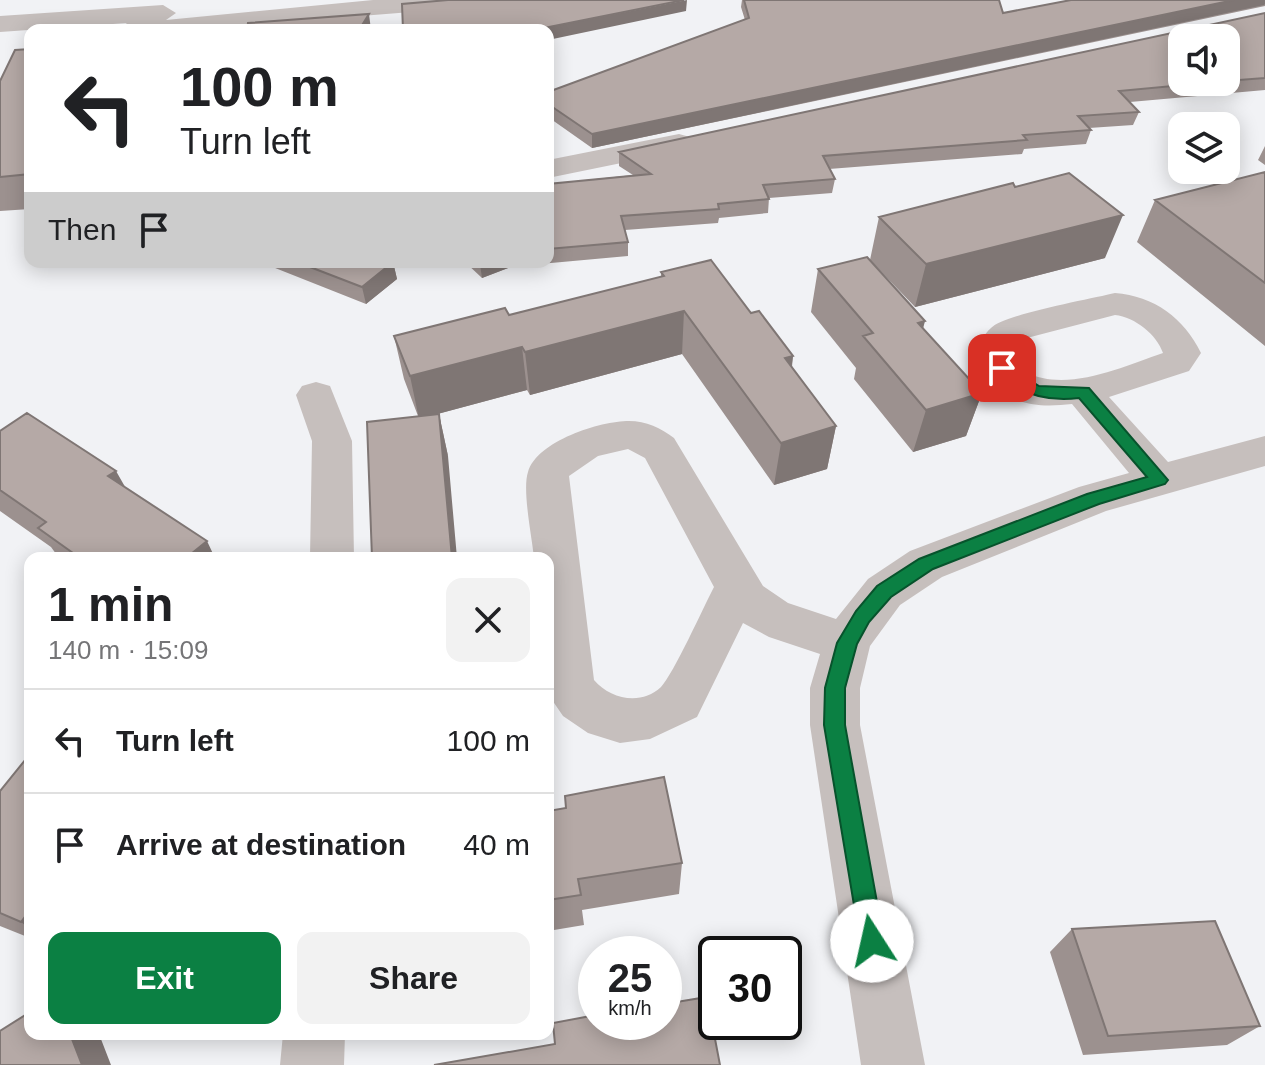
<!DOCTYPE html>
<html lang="en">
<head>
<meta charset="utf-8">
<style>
	body { margin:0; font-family:Arial,sans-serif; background:#f2f2f2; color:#202124; height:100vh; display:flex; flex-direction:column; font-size:30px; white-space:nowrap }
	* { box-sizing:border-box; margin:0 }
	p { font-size:26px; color:#757577 }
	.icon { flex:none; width:44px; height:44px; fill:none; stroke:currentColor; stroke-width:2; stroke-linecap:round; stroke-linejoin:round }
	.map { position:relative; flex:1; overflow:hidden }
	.details { position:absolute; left:24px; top:552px; width:530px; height:488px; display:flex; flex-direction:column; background:#fff; border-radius:16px; box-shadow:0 4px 20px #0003 }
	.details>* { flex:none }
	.banner { position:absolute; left:24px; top:24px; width:530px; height:244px; border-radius:16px; box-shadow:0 4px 20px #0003; background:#fff; color:#202124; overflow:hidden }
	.fabs { position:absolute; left:1168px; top:24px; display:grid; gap:16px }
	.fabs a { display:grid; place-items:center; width:72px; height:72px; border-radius:16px; background:#fff; box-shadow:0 4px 20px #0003; font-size:40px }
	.speed { position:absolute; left:578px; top:936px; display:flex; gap:16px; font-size:40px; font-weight:700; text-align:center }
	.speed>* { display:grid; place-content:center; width:104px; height:104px; border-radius:50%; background:#fff; box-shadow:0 4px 20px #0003; line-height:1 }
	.speed small { font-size:20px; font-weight:400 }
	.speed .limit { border:4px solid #111; border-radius:12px; background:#fff; color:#111 }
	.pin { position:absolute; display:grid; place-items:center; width:68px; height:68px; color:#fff; margin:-34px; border-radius:16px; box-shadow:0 4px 12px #0006 }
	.me { position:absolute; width:88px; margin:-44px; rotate:350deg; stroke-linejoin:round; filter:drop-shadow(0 0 6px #0008) }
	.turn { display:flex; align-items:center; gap:28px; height:168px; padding:0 24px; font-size:36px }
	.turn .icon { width:104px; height:104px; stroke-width:2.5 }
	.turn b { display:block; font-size:56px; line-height:68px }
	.then { display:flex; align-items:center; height:76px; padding:0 24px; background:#0003; gap:16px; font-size:30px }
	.round { display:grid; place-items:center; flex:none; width:84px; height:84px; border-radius:16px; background:#f2f2f2 }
	.summary { display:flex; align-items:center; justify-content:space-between; height:136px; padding:0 24px }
	h1 { font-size:48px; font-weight:700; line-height:60px }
	.primary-button { display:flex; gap:16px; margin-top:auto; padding:16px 24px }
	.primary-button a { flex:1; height:92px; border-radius:16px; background:#0b8043; color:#fff; font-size:32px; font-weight:700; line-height:92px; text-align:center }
	.primary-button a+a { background:#f2f2f2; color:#202124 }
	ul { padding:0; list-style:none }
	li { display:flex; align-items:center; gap:24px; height:104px; padding:0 24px; border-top:2px solid #e0e0e0 }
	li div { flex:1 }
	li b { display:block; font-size:30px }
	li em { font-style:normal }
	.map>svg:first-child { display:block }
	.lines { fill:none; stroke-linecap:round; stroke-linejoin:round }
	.minor { fill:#c6bfbd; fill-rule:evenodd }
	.wall { fill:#9c918f; fill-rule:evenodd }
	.shaded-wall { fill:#7f7674 }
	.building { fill:#b5a9a6; stroke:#7f7674; stroke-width:2 }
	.route { fill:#0b8043; stroke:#07532c; stroke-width:2 }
</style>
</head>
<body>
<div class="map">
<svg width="1265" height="1065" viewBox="0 0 1265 1065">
	<rect width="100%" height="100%" fill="#f1f2f5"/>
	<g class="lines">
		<path class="minor" d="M373,0H487L475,7L297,21L238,30H117L127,23L0,32V16L163,5L176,13L166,20Z
			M679,134L690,137L694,143L690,149L548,178V160Z
			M1115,293C1154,296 1184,318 1201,353L1189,371L1109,397L1168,462L1265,436V466L1106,511L942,577L900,605L870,646L860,688V725L925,1065H861L810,725V688L820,654L769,637L743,623L697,717L650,739L620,743L588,733L563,716L548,694V558H534C532,537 522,490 528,472C537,441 600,421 629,421C646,421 661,428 674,438L763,586L788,603L836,619L868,579L910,551L1079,487L1129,473L1072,404C1054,406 1034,407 1017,400C991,390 965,351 991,328C1005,314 1091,299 1115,293ZM1115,315C1135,317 1157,335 1163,353C1122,367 1067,393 1025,372L1017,357L1016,344L1023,339ZM628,449L645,458L714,587C703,608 674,673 661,687C641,706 610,699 594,680L569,476L598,456Z
			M316,382L330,386L352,441L354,558H310L312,441L296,395L302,386Z
			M283,1034H345L344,1065H280Z"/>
	</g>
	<path class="wall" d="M742,0H999L1003,13L1265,0V6L592,148L548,117V92L745,20L741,7Z
		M1265,13V90L1130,102L1139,112L1133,125L1089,128L1091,130L1086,144L1024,149L1022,154L829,169L835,179L832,193L769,198L768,213L719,218L718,223L625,230L628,242V256L529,265L528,262H548V184L633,175L619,166V152ZM1226,38V82H1182Z
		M30,49V209L0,211V81Z
		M1265,146V165L1258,160Z
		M1265,172V346L1137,242L1155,200Z
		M1015,187L1105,258L915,307L870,260L879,217Z
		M260,262H393L397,279L366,304Z
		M465,262H524L482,278Z
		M818,269L923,329L982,393L966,436L913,452L854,379L856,368L811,312Z
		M661,272L751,313L793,356L792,367L836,426L827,469L774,485L682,354L530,395L527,390L437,414H439L448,456L418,416L404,379L394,336L509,315L661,277Z
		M0,431L126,488L215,558H59L51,547L0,511Z
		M30,754V938L0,926V791Z
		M548,811L682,863L679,894L582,910L584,925L548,931Z
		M1072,929L1260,1026L1227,1045L1083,1055L1050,952Z"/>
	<path class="shaded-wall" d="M687,0L686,11L548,40V30H534Z
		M1234,0H1265V4L1264,5L592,148V134Z
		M369,14L371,30H359Z
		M1123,215L1105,258L915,307L926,264Z
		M393,262L397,279L366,304L362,287Z
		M485,262H524L482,278L480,264Z
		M684,311L682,354L530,395L525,352Z
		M925,321L914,364L918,323Z
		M522,347L527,390L419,419L410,376Z
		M793,356L787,399L785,358Z
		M982,393L966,436L913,452L926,410Z
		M439,414L448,456L457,558H452Z
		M836,426L827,469L774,485L781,443Z
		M116,471L140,513L108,476Z
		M207,541L215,558H186Z
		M30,910V929L21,922Z
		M70,1034H99L111,1065H82Z"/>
	<path class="building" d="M448,0H684L534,30H403L402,4Z
		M744,0H999L1003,13L1071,0H1234L592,134L548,104V92L749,18Z
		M1265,13V78L1226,81V38H1182V82H1216L1119,91L1139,112L1078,116L1091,130L1023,135L1027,140L823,156L835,179L763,185L769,199L718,204L719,209L621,216L628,242L548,249V184L651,174L619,152Z
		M369,14L359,30H247L248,23Z
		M30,49V174L0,177V81L15,50Z
		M1265,172V283L1155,200Z
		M1069,173L1123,215L926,264L879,217L1013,183L1015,187Z
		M867,257L925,321L918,323L982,393L926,410L863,336L873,333L818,269Z
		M711,260L751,313L759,311L793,356L785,358L836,426L781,443L684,311L525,352L522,347L410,376L394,336L505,308L509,315L664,276L661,272Z
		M297,262H393L362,287Z
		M27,413L116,471L108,476L207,541L186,558H80L38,528L46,522L0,490V431Z
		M439,414L452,558H372L367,422Z
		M30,754V910L21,922L0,913V791Z
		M664,777L682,863L578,879L581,895L548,900V811L566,808L565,796Z
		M1215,921L1260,1026L1108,1036L1072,929Z
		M707,997L720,1065H434L555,1044L553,1023L596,1015V1022H664V1004Z
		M30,1012V1034H70L82,1065H0V1031Z"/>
	<path class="route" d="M1002,363L1039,386L1089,388L1168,480L1165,484L1099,504L933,569L891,597L869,622L857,644L845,688V725L884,941L881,950L872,954L863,950L860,941L824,725L825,688L837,643L856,611L877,586L919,559L1087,494L1147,477L1079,398C1047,402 1020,395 996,372V364Z"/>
</svg>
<div class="fabs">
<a><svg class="icon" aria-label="sound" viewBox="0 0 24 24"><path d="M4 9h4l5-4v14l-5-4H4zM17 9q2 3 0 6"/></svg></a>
<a><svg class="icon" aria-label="layers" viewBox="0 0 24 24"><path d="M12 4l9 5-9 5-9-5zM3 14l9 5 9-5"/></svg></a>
</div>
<div class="speed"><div>25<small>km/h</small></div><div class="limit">30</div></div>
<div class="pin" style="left:1002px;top:368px;background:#d93025"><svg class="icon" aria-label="arrive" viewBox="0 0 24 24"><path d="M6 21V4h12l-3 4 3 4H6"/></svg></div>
<svg class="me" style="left:872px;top:941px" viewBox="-20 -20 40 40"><circle r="19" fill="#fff"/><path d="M0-13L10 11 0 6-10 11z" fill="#0b8043"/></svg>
<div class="banner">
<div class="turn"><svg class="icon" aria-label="left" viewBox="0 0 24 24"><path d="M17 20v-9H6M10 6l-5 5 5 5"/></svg><div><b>100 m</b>Turn left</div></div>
<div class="then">Then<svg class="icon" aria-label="arrive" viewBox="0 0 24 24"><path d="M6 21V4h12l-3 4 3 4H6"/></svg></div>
</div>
<section class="details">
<div class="summary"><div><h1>1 min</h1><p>140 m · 15:09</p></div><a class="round"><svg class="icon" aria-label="close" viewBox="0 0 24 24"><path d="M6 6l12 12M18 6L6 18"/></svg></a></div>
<ul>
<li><svg class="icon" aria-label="left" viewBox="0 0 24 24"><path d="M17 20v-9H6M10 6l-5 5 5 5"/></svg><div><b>Turn left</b></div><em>100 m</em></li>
<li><svg class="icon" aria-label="arrive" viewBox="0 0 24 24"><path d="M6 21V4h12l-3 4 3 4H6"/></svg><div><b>Arrive at destination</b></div><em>40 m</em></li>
</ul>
<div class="primary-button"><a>Exit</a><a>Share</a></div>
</section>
</div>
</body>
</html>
